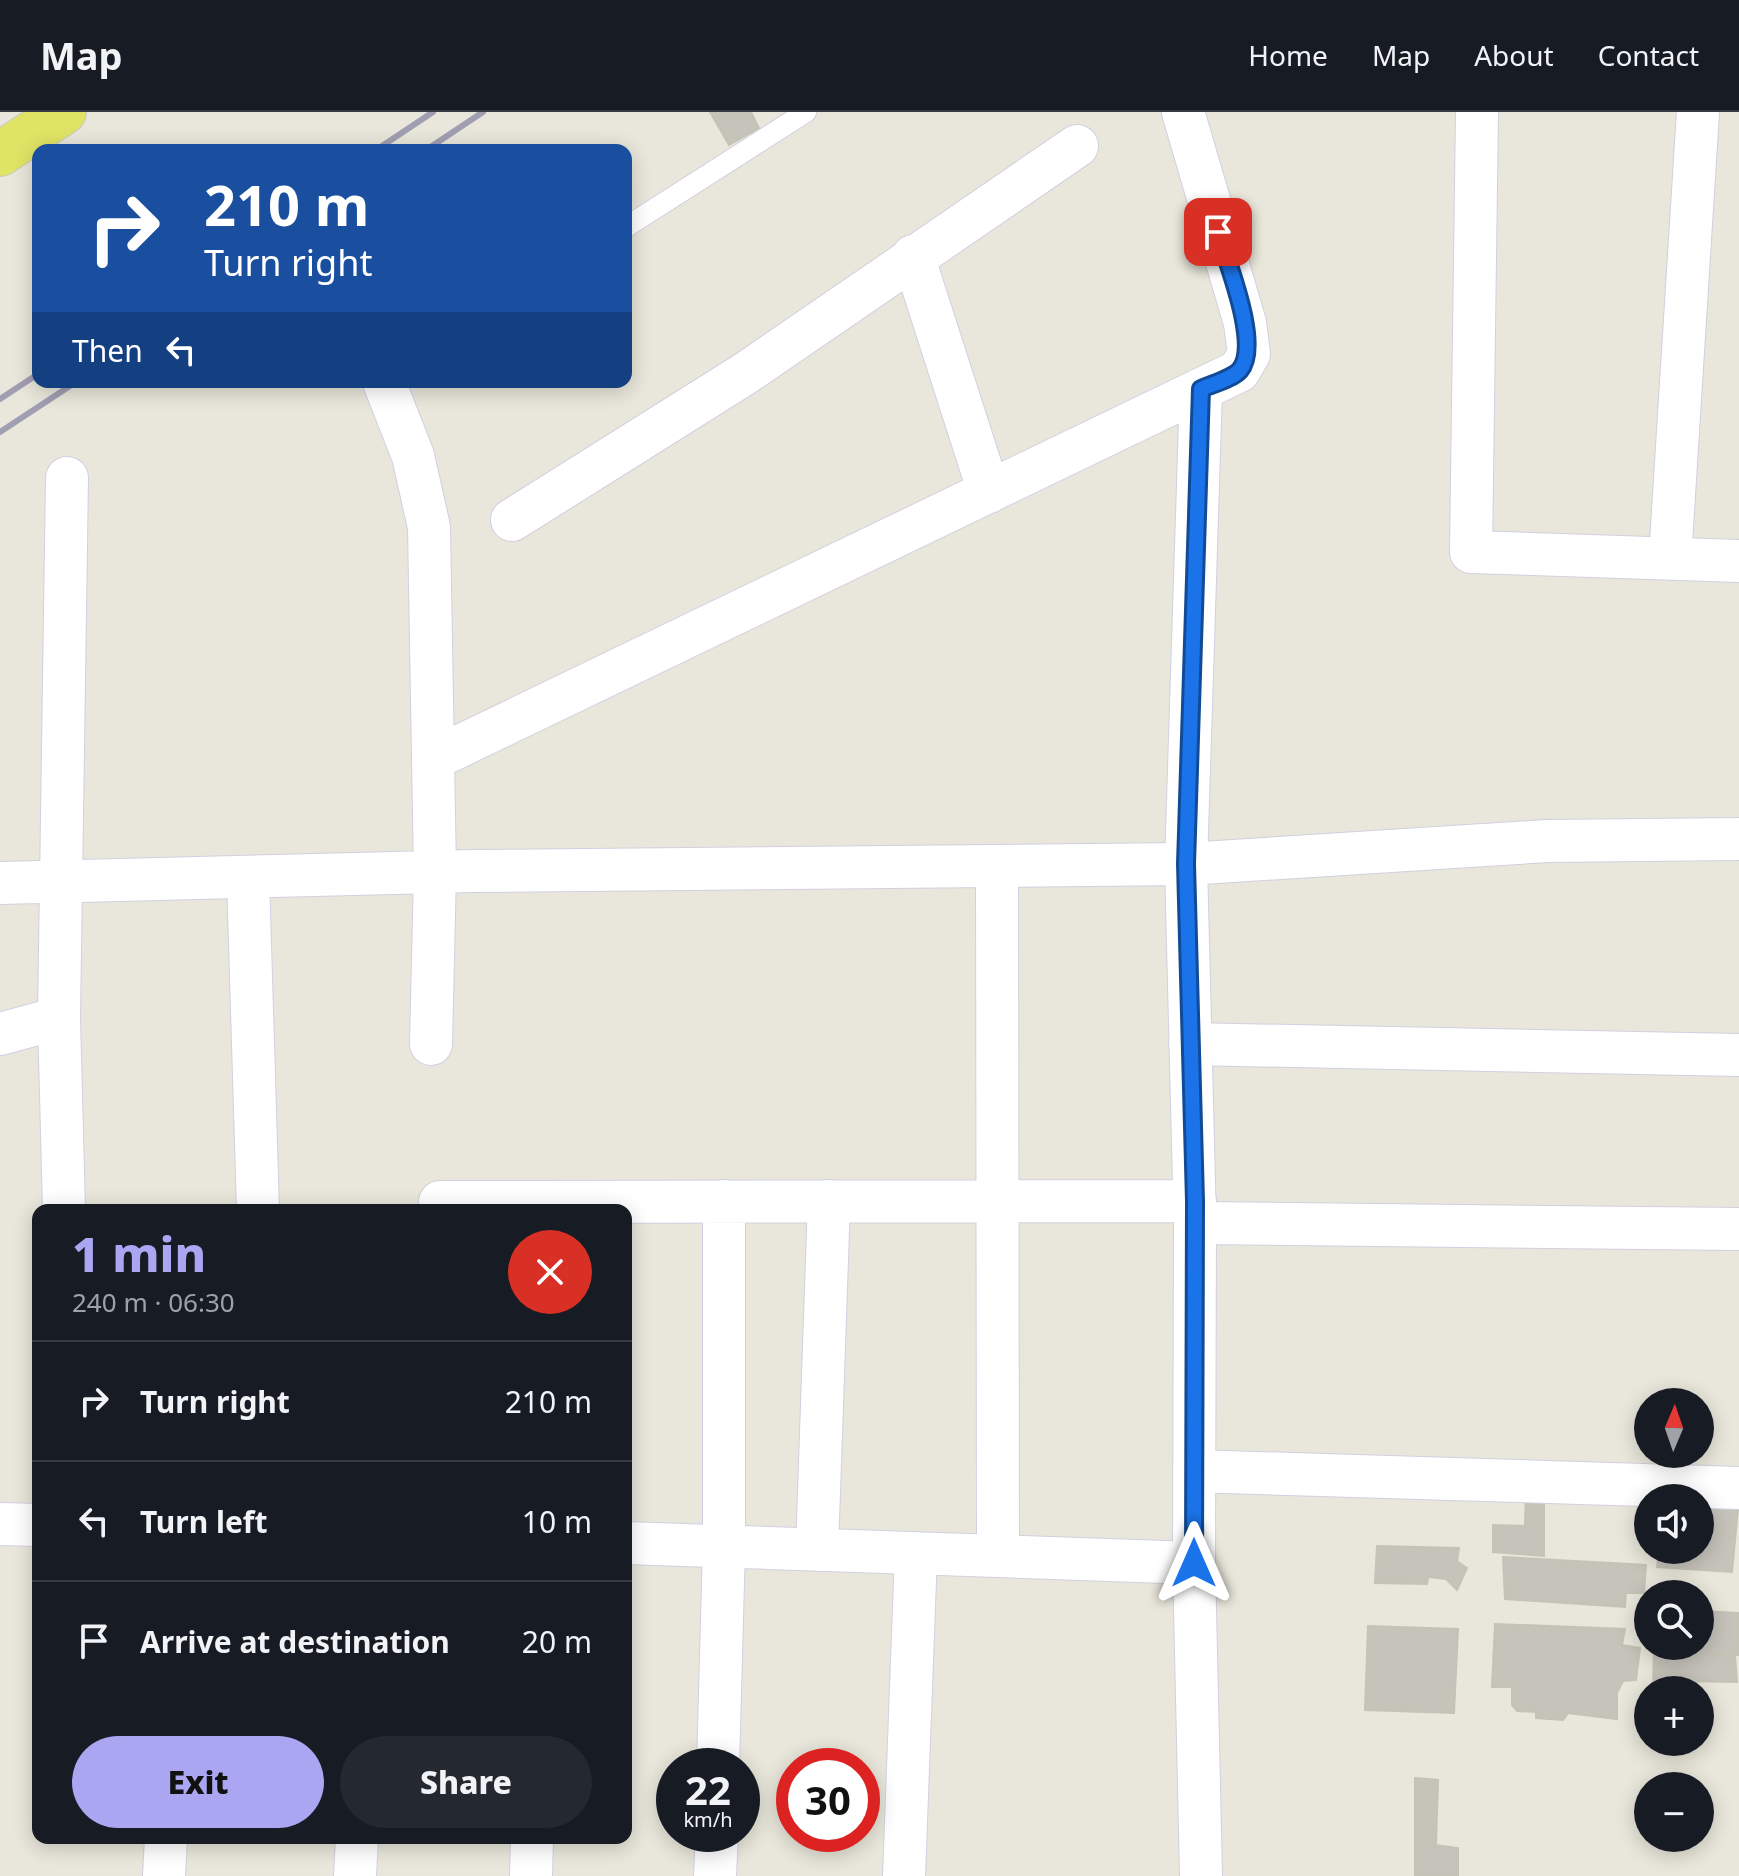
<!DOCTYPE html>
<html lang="en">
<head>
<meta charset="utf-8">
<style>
	body { margin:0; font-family:"Noto Sans",sans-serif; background:#242831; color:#f1f3f6; height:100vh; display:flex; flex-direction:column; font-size:30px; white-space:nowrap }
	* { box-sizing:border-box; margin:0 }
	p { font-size:26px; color:#9ea1a6 }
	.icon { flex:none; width:44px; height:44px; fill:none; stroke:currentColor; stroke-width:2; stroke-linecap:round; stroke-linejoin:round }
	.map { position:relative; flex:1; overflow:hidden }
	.panel { position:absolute; left:32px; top:1092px; width:600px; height:640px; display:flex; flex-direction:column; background:#171b24; border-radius:16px; box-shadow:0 4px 20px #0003 }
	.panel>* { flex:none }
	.banner { position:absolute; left:32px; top:32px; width:600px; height:244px; border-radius:16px; box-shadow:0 4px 20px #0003; background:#1a4fa0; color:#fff; overflow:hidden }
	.needle { width:52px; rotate:2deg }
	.controls { position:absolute; left:1634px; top:1276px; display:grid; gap:16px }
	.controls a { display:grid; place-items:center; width:80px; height:80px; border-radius:50%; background:#171b24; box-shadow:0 4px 20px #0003; font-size:40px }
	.speed { position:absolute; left:656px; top:1636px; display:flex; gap:16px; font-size:40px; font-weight:700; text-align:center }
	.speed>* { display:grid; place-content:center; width:104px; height:104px; border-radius:50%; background:#171b24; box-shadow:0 4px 20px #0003; line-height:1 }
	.speed small { font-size:20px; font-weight:400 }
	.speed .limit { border:12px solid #d22; background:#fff; color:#111 }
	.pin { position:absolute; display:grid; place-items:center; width:68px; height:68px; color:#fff; margin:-34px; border-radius:16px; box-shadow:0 4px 12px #0006 }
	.me { position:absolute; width:88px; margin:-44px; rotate:0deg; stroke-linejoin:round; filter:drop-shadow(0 0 6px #0008) }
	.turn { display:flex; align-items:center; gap:28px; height:168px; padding:0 40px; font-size:36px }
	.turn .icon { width:104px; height:104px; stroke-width:2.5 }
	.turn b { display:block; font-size:56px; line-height:68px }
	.then { display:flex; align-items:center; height:76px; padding:0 40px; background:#0003; gap:16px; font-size:30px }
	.round { display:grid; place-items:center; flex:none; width:84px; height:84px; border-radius:42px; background:#242831 }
	.overview { display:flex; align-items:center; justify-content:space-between; height:136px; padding:0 40px }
	h1 { font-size:48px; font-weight:800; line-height:60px; color:#aaa6f1 }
	.button { display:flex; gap:16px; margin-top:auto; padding:16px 40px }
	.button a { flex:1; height:92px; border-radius:48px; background:#aaa6f1; color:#111; font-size:32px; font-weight:800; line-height:92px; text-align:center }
	.button a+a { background:#242831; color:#f1f3f6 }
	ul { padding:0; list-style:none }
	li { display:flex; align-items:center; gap:24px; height:120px; padding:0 40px; border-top:2px solid #363941 }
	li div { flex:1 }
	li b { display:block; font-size:30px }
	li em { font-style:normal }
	header { display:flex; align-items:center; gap:48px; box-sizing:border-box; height:112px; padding:0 40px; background:#171b24; border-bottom:2px solid #363941 }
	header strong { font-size:38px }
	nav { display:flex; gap:44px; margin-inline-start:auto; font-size:28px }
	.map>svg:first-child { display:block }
	.building { fill:#c5c3ba; stroke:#c4c3b5; stroke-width:2 }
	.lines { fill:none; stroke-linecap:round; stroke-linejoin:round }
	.lane-casing { stroke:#d1d0e0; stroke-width:22 }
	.street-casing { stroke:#d1d0e0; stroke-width:44 }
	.primary-casing { stroke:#c7c7c7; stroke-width:46 }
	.lane { stroke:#fff; stroke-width:20 }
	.street { stroke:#fff; stroke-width:42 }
	.primary { stroke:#e0e465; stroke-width:44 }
	.rail { stroke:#a09eb1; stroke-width:6 }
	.route-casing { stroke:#114b97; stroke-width:20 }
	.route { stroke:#1a73e8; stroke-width:14 }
</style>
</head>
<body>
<header>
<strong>Map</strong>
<nav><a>Home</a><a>Map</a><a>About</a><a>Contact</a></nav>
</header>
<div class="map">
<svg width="1739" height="1764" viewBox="0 0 1739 1764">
	<rect width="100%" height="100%" fill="#e9e7db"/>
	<path class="building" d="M710,0H751L759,16L729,33Z
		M1526,1374L1544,1376V1444L1493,1440V1413L1525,1414Z
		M1707,1378L1739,1386L1732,1460L1657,1455L1659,1438H1700V1407Z
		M1377,1434L1459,1436L1457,1449L1467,1456L1457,1478L1446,1467L1428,1465L1427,1472L1375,1471Z
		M1503,1445L1646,1453L1644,1481H1626L1625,1495L1505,1487Z
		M1700,1499L1739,1501V1543L1694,1542V1534H1700Z
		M1495,1512L1625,1517L1622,1533L1640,1536L1636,1568L1623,1569L1617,1581V1607L1568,1601L1563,1608L1536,1606V1600L1517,1599L1512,1593V1575H1492Z
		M1368,1514L1458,1517L1454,1601L1365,1598Z
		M1654,1534H1682V1541L1735,1544L1737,1570L1679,1569L1678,1578H1653Z
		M1415,1666L1438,1668L1436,1733L1458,1736V1764H1415Z"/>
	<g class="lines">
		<defs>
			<path id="lane" d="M626,115L806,0"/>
			<path id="street" d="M1477,0L1471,440L1739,449
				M913,144L989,380
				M384,270L413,344L429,415L435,760L431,932
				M512,408L746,261L1077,34
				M1670,447L1698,0
				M433,647L1239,259L1249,242L1245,211L1183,0
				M997,754L998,1444
				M248,765L258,1098
				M0,771L474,759L1186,752L1547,729L1739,727
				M0,922L59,906
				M1190,932L1739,943
				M440,1090L1195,1089
				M64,1098L59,906L67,366
				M1195,1111L1739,1117
				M1194,1359L1739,1376
				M0,1412L38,1413
				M626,1431L1194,1451
				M817,1438L829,1089
				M718,1654L724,1434V1089
				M164,1764L166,1726
				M355,1764L357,1726
				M531,1764L532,1726
				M715,1764L717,1722
				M904,1764L916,1441
				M1201,1764L1194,1451L1195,1111L1186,752L1201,277"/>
			<path id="primary" d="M0,42L64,0"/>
		</defs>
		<use href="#lane" class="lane-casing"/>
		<use href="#street" class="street-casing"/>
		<use href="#primary" class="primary-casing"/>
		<use href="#lane" class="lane"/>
		<use href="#street" class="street"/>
		<use href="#primary" class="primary"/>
		<path class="rail" d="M376,38L433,0
			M426,38L483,0
			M0,287L38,262
			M0,320L76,270"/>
	</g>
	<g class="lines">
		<defs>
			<path id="route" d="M1194,1451L1195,1089L1186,752L1201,277C1212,272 1232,267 1240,258C1261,233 1227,150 1218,120"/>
		</defs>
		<use href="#route" class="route-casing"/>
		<use href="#route" class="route"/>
	</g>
</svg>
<div class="controls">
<a><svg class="needle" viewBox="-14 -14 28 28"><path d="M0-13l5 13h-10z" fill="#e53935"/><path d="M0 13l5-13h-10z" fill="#9ea1a6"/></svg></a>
<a><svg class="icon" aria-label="sound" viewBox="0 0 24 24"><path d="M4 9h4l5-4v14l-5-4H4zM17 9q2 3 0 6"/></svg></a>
<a><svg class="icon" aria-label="search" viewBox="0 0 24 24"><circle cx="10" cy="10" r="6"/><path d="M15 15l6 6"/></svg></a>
<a>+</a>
<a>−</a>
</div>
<div class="speed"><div>22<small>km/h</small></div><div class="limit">30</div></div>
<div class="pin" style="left:1218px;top:120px;background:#d93025"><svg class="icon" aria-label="arrive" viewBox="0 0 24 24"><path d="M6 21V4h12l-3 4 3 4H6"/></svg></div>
<svg class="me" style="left:1194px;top:1451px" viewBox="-20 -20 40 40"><path d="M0-17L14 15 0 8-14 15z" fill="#1a73e8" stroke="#fff" stroke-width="4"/></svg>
<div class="banner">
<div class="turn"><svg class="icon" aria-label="right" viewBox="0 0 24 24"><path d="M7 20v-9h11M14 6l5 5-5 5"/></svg><div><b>210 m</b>Turn right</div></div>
<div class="then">Then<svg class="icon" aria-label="left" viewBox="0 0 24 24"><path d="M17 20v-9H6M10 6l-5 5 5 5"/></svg></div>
</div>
<section class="panel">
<div class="overview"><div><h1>1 min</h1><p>240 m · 06:30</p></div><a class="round" style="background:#d93025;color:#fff"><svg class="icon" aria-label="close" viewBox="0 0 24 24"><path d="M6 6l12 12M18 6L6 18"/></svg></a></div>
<ul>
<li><svg class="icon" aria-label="right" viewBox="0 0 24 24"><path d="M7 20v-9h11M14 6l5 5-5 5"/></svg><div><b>Turn right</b></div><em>210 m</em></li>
<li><svg class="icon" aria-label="left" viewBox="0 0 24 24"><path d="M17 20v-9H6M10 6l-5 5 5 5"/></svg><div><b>Turn left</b></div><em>10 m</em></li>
<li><svg class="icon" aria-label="arrive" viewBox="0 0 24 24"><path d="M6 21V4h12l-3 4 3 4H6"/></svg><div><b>Arrive at destination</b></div><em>20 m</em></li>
</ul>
<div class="button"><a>Exit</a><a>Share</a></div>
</section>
</div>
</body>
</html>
